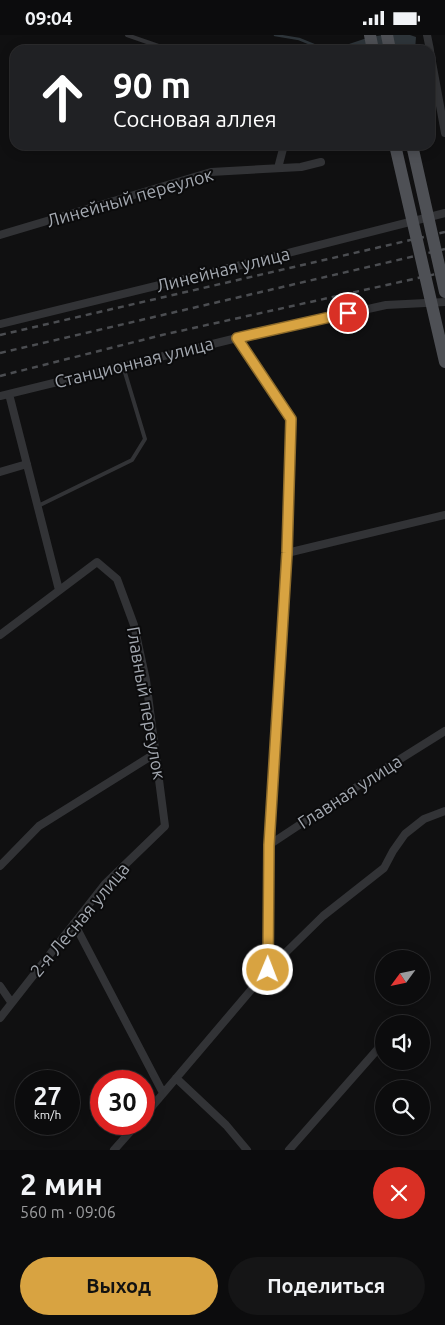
<!DOCTYPE html>
<html lang="ru">
<head>
<meta charset="utf-8">
<style>
	body { margin:0; font-family:Ubuntu,sans-serif; background:#151516; color:#f1f3f6; height:100vh; display:flex; flex-direction:column; font-size:19px; white-space:nowrap }
	* { box-sizing:border-box; margin:0 }
	p { font-size:16px; color:#9a9b9d }
	.icon { flex:none; width:28px; height:28px; fill:none; stroke:currentColor; stroke-width:2; stroke-linecap:round; stroke-linejoin:round }
	.map { position:relative; height:1115px; overflow:hidden }
	.drawer { display:flex; flex-direction:column; background:#0c0c0d; flex:1 }
	.drawer>* { flex:none }
	.banner { position:absolute; left:10px; top:10px; width:425px; height:105px; border-radius:15px; box-shadow:0 2px 12px #0003,0 0 0 1px #2c2c2e; background:#202124; color:#fff; overflow:hidden }
	.needle { width:32px; rotate:237deg }
	.fabs { position:absolute; left:375px; top:915px; display:grid; gap:10px }
	.fabs a { display:grid; place-items:center; width:55px; height:55px; border-radius:50%; background:#0c0c0d; box-shadow:0 2px 12px #0003,0 0 0 1px #2c2c2e; font-size:25px }
	.speed { position:absolute; left:15px; top:1035px; display:flex; gap:10px; font-size:25px; font-weight:700; text-align:center }
	.speed>* { display:grid; place-content:center; width:65px; height:65px; border-radius:50%; background:#0c0c0d; box-shadow:0 2px 12px #0003,0 0 0 1px #2c2c2e; line-height:1 }
	.speed small { font-size:12px; font-weight:400 }
	.speed .limit { border:8px solid #d22; background:#fff; color:#111 }
	.pin { position:absolute; display:grid; place-items:center; width:42px; height:42px; color:#fff; margin:-21px; border:2px solid #fff; border-radius:50%; box-shadow:0 1px 5px #0007 }
	.me { position:absolute; width:55px; margin:-28px; rotate:1deg; stroke-linejoin:round; filter:drop-shadow(0 0 4px #0008) }
	.turn { display:flex; align-items:center; gap:18px; height:105px; padding:0 20px; font-size:22px }
	.turn .icon { width:65px; height:65px; stroke-width:2.5 }
	.turn b { display:block; font-size:35px; line-height:42px }
	.round { display:grid; place-items:center; flex:none; width:52px; height:52px; border-radius:26px; background:#151516 }
	.head { display:flex; align-items:center; justify-content:space-between; height:85px; padding:0 20px }
	h1 { font-size:30px; font-weight:700; line-height:38px }
	.primary-button { display:flex; gap:10px; margin-top:auto; padding:10px 20px }
	.primary-button a { flex:1; height:58px; border-radius:30px; background:#d8a341; color:#111; font-size:20px; font-weight:700; line-height:58px; text-align:center }
	.primary-button a+a { background:#151516; color:#f1f3f6 }
	.status { display:flex; justify-content:space-between; align-items:center; height:35px; padding:0 25px; background:#0c0c0d; direction:ltr }
	.status svg { height:14px; fill:currentColor }
	.map>svg:first-child { display:block }
	.water { fill:#2e353a }
	.lines { fill:none; stroke-linecap:round; stroke-linejoin:round }
	.stream { stroke:#2e353a; stroke-width:2.5 }
	.lane { stroke:#323336; stroke-width:4 }
	.street { stroke:#323336; stroke-width:8 }
	.primary { stroke:#4e5055; stroke-width:12 }
	.rail { stroke:#4b4d51; stroke-width:2.5; stroke-dasharray:6 5; stroke-linecap:butt }
	.primary-bridge { stroke:#4e5055; stroke-width:12 }
	.route-casing { stroke:#8c6a2a; stroke-width:12 }
	.route { stroke:#d8a341; stroke-width:9 }
	.labels { text-anchor:middle; stroke-width:4; stroke-linejoin:round; paint-order:stroke }
	.street-label { font-size:18px; fill:#a3a8b0; stroke:#0b0b0c }
</style>
</head>
<body>
<div class="status"><b>09:04</b><svg viewBox="0 0 49 12"><path d="M0 12V9h3v3zM5 12V6h3v6zM10 12V3h3v9zM15 12V0h3v12zM26 1h20v11H26zM47 4h2v5h-2z"/></svg></div>
<div class="map">
<svg width="445" height="1115" viewBox="0 0 445 1115">
	<rect width="100%" height="100%" fill="#101011"/>
	<path class="water" d="M383,0H410L416,2L415,15H344L346,10L370,2Z"/>
	<g class="lines">
		<path class="stream" d="M275,0L299,4L326,15"/>
		<path class="lane" d="M127,0L170,15
			M38,471L132,425L145,404L123,331"/>
		<path class="street" d="M427,0L430,15
			M430,16L445,98
			M278,133L284,110
			M0,200L211,137L301,132L321,127
			M0,289L237,231L445,178
			M237,303L291,384L287,518L269,810
			M9,359L59,555
			M0,361L237,303L386,270L445,267
			M0,437L27,429
			M287,518L445,480
			M0,600L97,527L117,544L134,590L146,645L165,791L105,849L0,983
			M0,831L39,791L156,718
			M74,888L163,1058
			M268,935L323,881L384,833L393,816L405,799L424,784L445,776
			M0,951L11,967
			M400,989L404,984
			M176,1043L226,1090L247,1115
			M144,1081L268,935L269,810L370,743L445,696
			M114,1115L137,1089
			M289,1115L384,1007"/>
		<path class="primary" d="M370,0L373,15
			M387,0L390,15"/>
		<path class="rail" d="M0,300L445,197
			M0,318L445,214
			M0,341L162,300L445,237"/>
		<path class="primary-bridge" d="M395,110L445,327
			M412,110L445,257"/>
	</g>
	<g class="lines">
		<defs>
			<path id="route" d="M268,935L269,810L287,518L291,384L237,303L348,278"/>
		</defs>
		<use href="#route" class="route-casing"/>
		<use href="#route" class="route"/>
	</g>
	<g class="labels">
		<g class="street-label">
			<text transform="translate(130 163) rotate(-16)" y="6">Линейный переулок</text>
			<text transform="translate(223 235) rotate(-14)" y="6">Линейная улица</text>
			<text transform="translate(134 328) rotate(-14)" y="6">Станционная улица</text>
			<text transform="translate(146 668) rotate(80)" y="6">Главный переулок</text>
			<text transform="translate(350 757) rotate(-33)" y="6">Главная улица</text>
			<text transform="translate(80 885) rotate(-50)" y="6">2-я Лесная улица</text>
		</g>
	</g>
</svg>
<div class="fabs">
<a><svg class="needle" viewBox="-14 -14 28 28"><path d="M0-13l5 13h-10z" fill="#e53935"/><path d="M0 13l5-13h-10z" fill="#9a9b9d"/></svg></a>
<a><svg class="icon" aria-label="sound" viewBox="0 0 24 24"><path d="M4 9h4l5-4v14l-5-4H4zM17 9q2 3 0 6"/></svg></a>
<a><svg class="icon" aria-label="search" viewBox="0 0 24 24"><circle cx="10" cy="10" r="6"/><path d="M15 15l6 6"/></svg></a>
</div>
<div class="speed"><div>27<small>km/h</small></div><div class="limit">30</div></div>
<div class="pin" style="left:348px;top:278px;background:#d93025"><svg class="icon" aria-label="arrive" viewBox="0 0 24 24"><path d="M6 21V4h12l-3 4 3 4H6"/></svg></div>
<svg class="me" style="left:268px;top:935px" viewBox="-20 -20 40 40"><circle r="17" fill="#d8a341" stroke="#fff" stroke-width="3"/><path d="M0-11L8 9 0 5-8 9z" fill="#fff"/></svg>
<div class="banner">
<div class="turn"><svg class="icon" aria-label="ahead" viewBox="0 0 24 24"><path d="M12 20V5M6 11l6-6 6 6"/></svg><div><b>90 m</b>Сосновая аллея</div></div>
</div>
</div>
<section class="drawer">
<div class="head"><div><h1>2 мин</h1><p>560 m · 09:06</p></div><a class="round" style="background:#d93025;color:#fff"><svg class="icon" aria-label="close" viewBox="0 0 24 24"><path d="M6 6l12 12M18 6L6 18"/></svg></a></div>
<div class="primary-button"><a>Выход</a><a>Поделиться</a></div>
</section>
</body>
</html>
